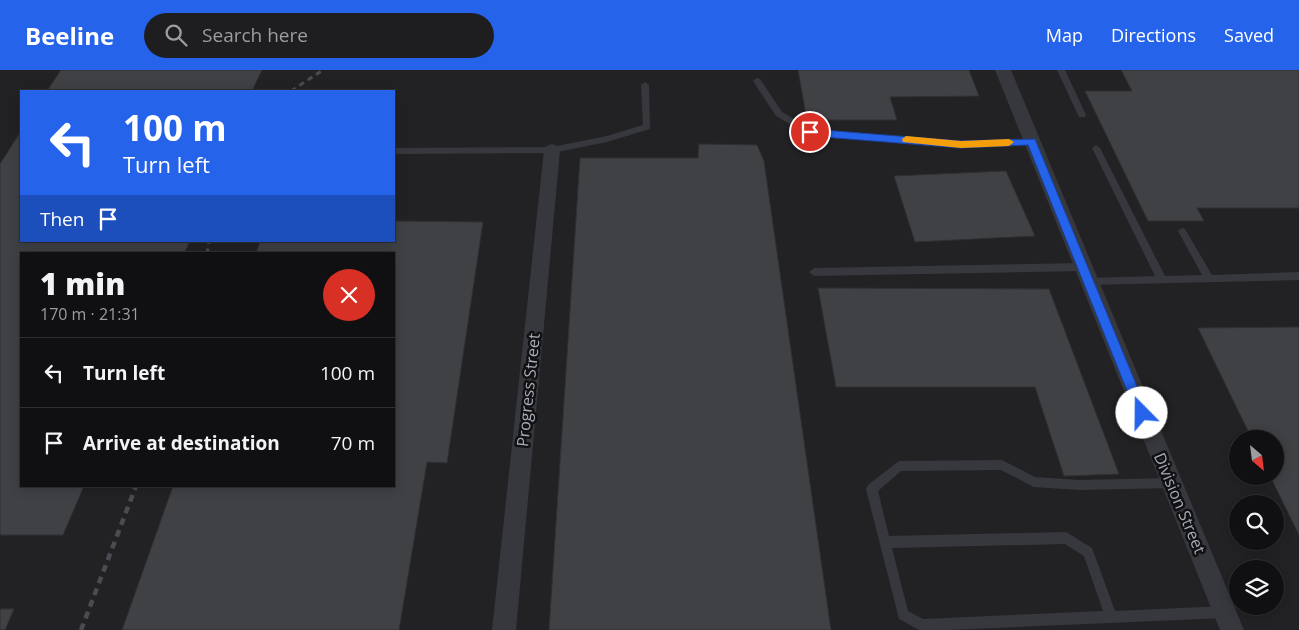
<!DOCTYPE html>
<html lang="en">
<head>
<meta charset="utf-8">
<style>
	body { margin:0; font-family:"Open Sans",sans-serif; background:#1e1e20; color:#f1f3f6; height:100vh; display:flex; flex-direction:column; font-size:19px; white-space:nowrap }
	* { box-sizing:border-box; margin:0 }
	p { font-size:16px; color:#9c9d9f }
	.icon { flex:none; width:28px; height:28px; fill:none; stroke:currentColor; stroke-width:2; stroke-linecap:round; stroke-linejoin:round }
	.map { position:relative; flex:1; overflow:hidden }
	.sheet { position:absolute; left:20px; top:182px; width:375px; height:235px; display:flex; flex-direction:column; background:#101012; border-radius:0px; box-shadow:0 2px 12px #0003,0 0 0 1px #303032 }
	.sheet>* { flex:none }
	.hud { position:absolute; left:20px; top:20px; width:375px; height:152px; border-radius:0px; box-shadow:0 2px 12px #0003,0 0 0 1px #303032; background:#2563eb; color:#fff; overflow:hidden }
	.needle { width:32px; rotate:152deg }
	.fabs { position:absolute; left:1229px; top:360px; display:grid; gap:10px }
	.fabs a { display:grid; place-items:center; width:55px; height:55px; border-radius:50%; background:#101012; box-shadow:0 2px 12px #0003,0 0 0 1px #303032; font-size:25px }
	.pin { position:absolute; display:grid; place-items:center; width:42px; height:42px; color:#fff; margin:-21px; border:2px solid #fff; border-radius:50%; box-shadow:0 1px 5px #0007 }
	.me { position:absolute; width:55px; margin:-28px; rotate:338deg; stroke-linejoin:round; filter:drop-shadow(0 0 4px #0008) }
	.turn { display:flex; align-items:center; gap:18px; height:105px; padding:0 20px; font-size:22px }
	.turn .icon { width:65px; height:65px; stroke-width:2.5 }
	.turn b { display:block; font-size:35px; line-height:42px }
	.then { display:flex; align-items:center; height:48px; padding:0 20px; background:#0003; gap:10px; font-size:19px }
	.round { display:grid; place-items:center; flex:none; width:52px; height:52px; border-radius:26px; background:#1e1e20 }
	.summary { display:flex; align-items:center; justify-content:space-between; height:85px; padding:0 20px }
	h1 { font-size:30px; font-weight:800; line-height:38px }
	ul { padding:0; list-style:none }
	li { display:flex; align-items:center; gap:15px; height:70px; padding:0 20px; border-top:1px solid #303032 }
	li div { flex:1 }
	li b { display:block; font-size:19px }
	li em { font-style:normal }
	header { display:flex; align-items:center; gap:30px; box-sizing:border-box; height:70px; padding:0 25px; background:#2563eb; color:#fff }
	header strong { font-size:24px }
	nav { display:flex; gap:28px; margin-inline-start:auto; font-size:18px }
	.search { width:350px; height:45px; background:#1e1e20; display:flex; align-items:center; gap:12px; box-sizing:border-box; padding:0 18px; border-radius:28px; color:#9c9d9f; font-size:19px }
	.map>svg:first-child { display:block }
	.built { fill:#222225; fill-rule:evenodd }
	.building { fill:#404145; stroke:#303034 }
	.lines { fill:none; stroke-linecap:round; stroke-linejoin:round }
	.service { fill:#37383d; fill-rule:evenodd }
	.minor { fill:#37383d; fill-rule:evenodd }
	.rail-far1 { stroke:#4a4c52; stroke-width:3; stroke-dasharray:5.5 4.5; stroke-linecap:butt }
	.rail { stroke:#4a4c52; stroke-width:4.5; stroke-dasharray:7 5.5; stroke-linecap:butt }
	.route { fill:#2563eb; stroke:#184099 }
	.slow { fill:#f59e0b }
	.labels { text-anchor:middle; stroke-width:5; stroke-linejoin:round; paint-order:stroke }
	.street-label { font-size:16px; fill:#a8adb8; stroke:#111113 }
</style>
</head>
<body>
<header>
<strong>Beeline</strong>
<div class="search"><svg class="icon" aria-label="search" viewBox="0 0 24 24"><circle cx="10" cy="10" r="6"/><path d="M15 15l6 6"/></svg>Search here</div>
<nav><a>Map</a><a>Directions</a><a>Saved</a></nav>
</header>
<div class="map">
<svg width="1299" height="560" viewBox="0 0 1299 560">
	<rect width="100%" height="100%" fill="#161618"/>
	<path class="built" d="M0,0H1299V560H0ZM21,21H394V171H21ZM21,184H394V416H21ZM1238,369H1275V406H1238ZM1238,434H1275V471H1238ZM1238,499H1275V536H1238Z"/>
	<path class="building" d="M61,0H262L252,21H47Z
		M798,0H969L979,26L890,27L897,50H807Z
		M1121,0H1299V138H1197L1204,151H1148L1085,21H1132Z
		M21,61V171H190L184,184H21V416H84L63,465H0V94Z
		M699,74L757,75L764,91L831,560H549L580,88H698Z
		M1006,101L1035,166L915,172L894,106Z
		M394,151L483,152L447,393L427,392L399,560H122L173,416H394V184H256L260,171H394Z
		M818,218L1049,219L1119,404L1064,406L1035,317H836Z
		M1299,257V465L1270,406H1275V369H1252L1198,258Z
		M0,539H14L5,560H0Z"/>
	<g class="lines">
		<path class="service" d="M1057,0H1065L1086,45L1085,47H1079L1078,45Z
			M757,8L760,9L782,42L811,59L961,71L1032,68L1036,71L1032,74L961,77L809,65L776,46L753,11Z
			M645,12L649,15L650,59L607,72L552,83L394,84V78L552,77L607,66L643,55L641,15Z
			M1096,75L1100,78L1165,206L1202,205L1178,161L1182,158L1185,159L1212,205L1299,202V210L1086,215L1084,212L1086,209L1089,208L1155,206L1092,78Z
			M1083,193L1088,197L1083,201L814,206L809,202L814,198Z
			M1002,390L1035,407L1079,410L1171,408L1175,409L1177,413L1175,417L1171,418L1079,420L1034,417L1001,400L901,401L878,421L889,466L1066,462L1092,478L1115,541L1225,536L1229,538L1231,542L1229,546L1225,548L949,560H919L899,549L866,419L868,415L899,391ZM1065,474L1084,486L1103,541L923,549L908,541L892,478Z"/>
		<path class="minor" d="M995,0H1011L1244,560H1220Z
			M552,74L558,76L560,80L516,560H492L544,80L546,76Z"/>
		<path class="rail-far1" d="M291,21L323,0
			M207,184L209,171"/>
		<path class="rail" d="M81,560L136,416"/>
	</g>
	<path class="route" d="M810,59L961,71L1035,69L1148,343L1147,346L1142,348L1138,346L1136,343L1028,75L961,78L810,66L805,62Z"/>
	<path class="slow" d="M906,66L961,71L1009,69L1014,72L1009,76L961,78L903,72L902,69Z"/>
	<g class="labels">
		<g class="street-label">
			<text transform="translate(528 320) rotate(-84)" y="6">Progress Street</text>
			<text transform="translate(1180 433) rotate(67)" y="6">Division Street</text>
		</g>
	</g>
</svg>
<div class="fabs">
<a><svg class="needle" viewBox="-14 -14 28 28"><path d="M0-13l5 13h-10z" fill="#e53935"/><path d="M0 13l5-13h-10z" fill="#9c9d9f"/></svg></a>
<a><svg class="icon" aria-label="search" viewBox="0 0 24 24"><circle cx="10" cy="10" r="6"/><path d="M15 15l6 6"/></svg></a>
<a><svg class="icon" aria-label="layers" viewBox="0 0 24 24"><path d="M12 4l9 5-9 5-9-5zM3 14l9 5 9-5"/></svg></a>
</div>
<div class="pin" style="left:810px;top:62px;background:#d93025"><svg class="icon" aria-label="arrive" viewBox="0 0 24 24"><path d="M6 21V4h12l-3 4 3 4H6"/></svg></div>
<svg class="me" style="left:1142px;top:343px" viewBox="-20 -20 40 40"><circle r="19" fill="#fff"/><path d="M0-13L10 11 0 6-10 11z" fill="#2563eb"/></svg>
<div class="hud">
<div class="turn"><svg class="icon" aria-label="left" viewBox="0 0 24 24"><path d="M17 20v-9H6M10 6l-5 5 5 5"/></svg><div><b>100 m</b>Turn left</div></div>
<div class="then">Then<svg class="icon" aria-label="arrive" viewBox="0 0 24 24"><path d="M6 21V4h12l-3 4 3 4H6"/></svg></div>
</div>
<section class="sheet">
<div class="summary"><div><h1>1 min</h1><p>170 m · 21:31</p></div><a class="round" style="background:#d93025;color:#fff"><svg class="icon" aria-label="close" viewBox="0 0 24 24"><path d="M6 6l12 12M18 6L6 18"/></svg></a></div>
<ul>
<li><svg class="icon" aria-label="left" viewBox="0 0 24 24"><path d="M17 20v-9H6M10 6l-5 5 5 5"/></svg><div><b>Turn left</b></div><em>100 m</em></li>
<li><svg class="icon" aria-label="arrive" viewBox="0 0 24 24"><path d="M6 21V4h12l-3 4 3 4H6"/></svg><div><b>Arrive at destination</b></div><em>70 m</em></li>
</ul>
</section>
</div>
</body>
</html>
